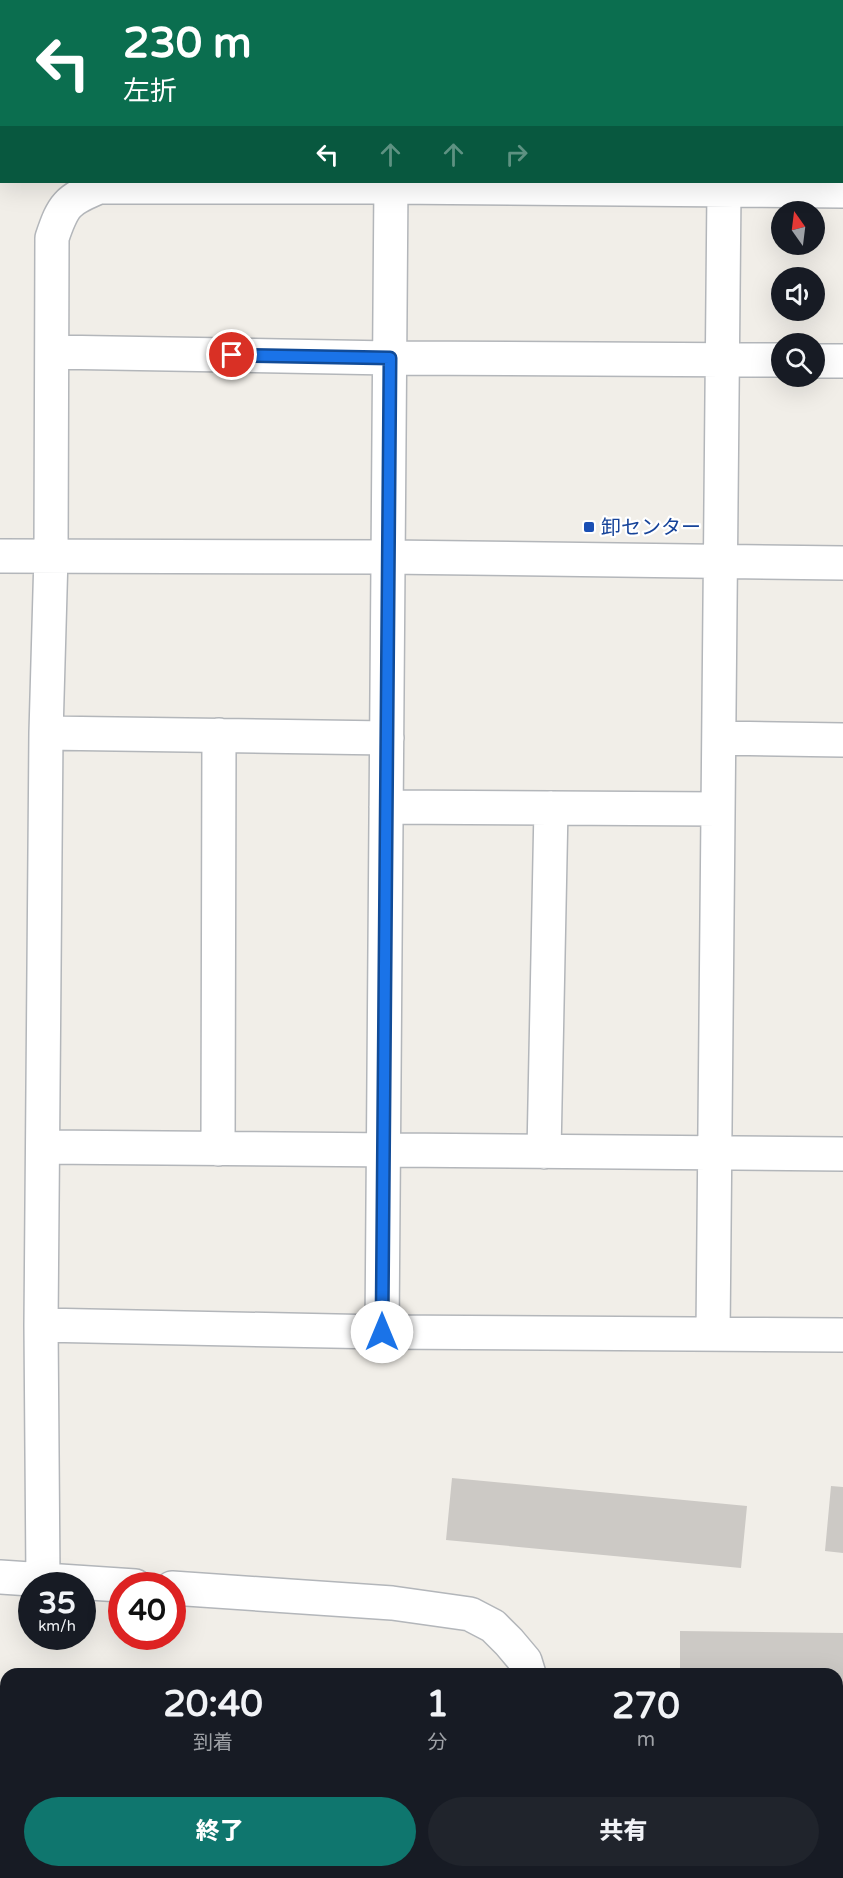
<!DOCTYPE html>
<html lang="ja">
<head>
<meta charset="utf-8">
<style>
	body { margin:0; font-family:"Varela Round","Noto Sans JP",sans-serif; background:#20242c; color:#f1f3f6; height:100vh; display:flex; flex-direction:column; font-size:22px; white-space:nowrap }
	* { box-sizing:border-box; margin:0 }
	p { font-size:20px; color:#9ea1a6 }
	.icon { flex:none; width:33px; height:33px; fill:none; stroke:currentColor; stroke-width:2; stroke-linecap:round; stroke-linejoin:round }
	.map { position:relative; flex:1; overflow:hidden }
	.side { position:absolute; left:0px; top:1668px; width:843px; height:210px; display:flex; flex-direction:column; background:#171b24; border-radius:18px 18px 0 0; box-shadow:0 6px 24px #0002 }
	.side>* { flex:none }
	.guide { position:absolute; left:0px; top:0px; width:843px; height:183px; box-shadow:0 6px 24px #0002; background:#0b6e4f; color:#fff; overflow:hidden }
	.needle { width:39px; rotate:346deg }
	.controls { position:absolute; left:771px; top:201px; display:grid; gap:12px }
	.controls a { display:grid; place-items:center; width:54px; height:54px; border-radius:50%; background:#171b24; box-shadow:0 6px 24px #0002; font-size:30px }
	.speed { position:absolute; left:18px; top:1572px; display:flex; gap:12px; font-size:30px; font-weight:700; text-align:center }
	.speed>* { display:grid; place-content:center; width:78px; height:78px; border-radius:50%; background:#171b24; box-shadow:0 6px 24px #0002; line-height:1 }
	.speed small { font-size:15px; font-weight:400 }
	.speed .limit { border:9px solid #d22; background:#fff; color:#111 }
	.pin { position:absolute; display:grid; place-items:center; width:51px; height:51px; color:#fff; margin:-26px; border:3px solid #fff; border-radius:50%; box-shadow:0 2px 6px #0007 }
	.me { position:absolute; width:66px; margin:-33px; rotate:0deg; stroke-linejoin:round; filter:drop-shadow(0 0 4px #0008) }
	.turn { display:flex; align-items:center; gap:21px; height:126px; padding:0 24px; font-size:27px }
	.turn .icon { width:78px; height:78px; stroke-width:2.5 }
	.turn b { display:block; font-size:42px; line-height:51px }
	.lanes { display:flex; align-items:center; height:57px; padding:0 24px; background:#0003; justify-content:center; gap:30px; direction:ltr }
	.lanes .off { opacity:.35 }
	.eta { display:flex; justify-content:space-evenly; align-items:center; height:102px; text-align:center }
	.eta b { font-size:36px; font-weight:800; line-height:42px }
	.cta { display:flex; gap:12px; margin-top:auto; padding:12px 24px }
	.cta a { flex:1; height:69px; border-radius:36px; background:#0f766e; color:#fff; font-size:24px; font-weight:800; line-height:69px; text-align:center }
	.cta a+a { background:#20242c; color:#f1f3f6 }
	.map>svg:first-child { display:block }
	.building { fill:#ccc9c5 }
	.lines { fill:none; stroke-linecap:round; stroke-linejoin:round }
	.minor-casing { stroke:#b3b6ba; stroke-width:36 }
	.minor { stroke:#fff; stroke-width:33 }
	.route-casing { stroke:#114b97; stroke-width:15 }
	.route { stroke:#1a73e8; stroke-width:10 }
	.transit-dot { fill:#1a4fb4; stroke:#fff; stroke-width:2 }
	.labels { text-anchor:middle; stroke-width:4.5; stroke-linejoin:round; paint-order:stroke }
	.transit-label { font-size:20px; fill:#164399; stroke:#fff; text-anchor:start }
</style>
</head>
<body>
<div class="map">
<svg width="843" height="1878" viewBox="0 0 843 1878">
	<rect width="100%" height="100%" fill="#f1eee8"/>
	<path class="building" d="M452,1478L747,1506L741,1568L446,1540Z
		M831,1486L843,1487V1553L825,1551Z
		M680,1631L843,1633V1804H837V1674H680Z
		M837,1868H843V1878H705V1872H837Z
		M145,1872H307V1878H145Z"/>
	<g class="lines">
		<defs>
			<path id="minor" d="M263,0V2
				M104,2V0
				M390,2L400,0
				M0,58H2
				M52,352L390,358L782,360
				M814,361H843
				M0,556L388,557L843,563
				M46,733L387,738
				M719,738L843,740
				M386,807L718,809
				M43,1147L843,1154
				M218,1149L219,735
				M544,1152L551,808
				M41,1325L382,1332L843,1335
				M382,1332L391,182
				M713,1334L724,190
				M0,1577L135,1586
				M43,1579L41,1325L46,733L51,556L52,238C63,205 67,200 99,187H391L843,191
				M172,1588L392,1603L470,1614L493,1626L509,1642L525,1661L529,1674
				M529,1878V1872"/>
		</defs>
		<use href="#minor" class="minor-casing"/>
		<use href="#minor" class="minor"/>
	</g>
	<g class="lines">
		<defs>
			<path id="route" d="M232,355L390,358L382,1332"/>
		</defs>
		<use href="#route" class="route-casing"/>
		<use href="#route" class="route"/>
	</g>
	<rect class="transit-dot" x="583" y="521" width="12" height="12" rx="3"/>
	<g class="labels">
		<g class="transit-label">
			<text x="601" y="534">卸センター</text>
		</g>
	</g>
</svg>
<div class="controls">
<a><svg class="needle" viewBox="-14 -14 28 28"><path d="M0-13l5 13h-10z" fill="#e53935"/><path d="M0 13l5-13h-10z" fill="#9ea1a6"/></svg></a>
<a><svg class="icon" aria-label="sound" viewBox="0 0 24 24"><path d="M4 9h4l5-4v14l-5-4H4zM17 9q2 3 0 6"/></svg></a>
<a><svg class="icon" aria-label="search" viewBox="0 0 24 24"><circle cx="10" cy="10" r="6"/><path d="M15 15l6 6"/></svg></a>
</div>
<div class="speed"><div>35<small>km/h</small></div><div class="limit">40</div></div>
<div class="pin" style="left:232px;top:355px;background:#d93025"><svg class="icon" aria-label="arrive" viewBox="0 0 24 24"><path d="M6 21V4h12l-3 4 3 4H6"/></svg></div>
<svg class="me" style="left:382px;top:1332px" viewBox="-20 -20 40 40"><circle r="19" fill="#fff"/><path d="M0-13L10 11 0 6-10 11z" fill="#1a73e8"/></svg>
<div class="guide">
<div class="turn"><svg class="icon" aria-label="left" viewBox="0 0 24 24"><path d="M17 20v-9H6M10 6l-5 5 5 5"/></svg><div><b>230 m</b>左折</div></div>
<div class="lanes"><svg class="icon" aria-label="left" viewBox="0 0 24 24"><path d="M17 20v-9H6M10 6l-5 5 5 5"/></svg><svg class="icon off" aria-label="ahead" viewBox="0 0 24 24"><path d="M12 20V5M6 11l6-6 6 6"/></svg><svg class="icon off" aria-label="ahead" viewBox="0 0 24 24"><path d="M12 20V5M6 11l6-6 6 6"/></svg><svg class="icon off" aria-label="right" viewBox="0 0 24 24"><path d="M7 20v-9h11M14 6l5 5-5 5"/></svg></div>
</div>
<section class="side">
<div class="eta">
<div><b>20:40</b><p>到着</p></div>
<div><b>1</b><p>分</p></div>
<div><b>270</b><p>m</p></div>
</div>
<div class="cta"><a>終了</a><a>共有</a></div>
</section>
</div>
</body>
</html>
